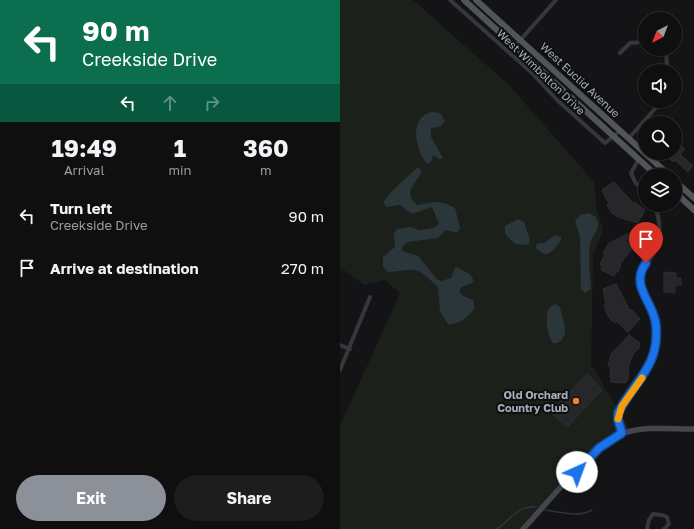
<!DOCTYPE html>
<html lang="en">
<head>
<meta charset="utf-8">
<style>
	body { margin:0; font-family:"Golos Text",sans-serif; background:#1d1d1e; color:#f1f3f6; height:100vh; display:flex; flex-direction:column; font-size:15px; white-space:nowrap }
	* { box-sizing:border-box; margin:0 }
	p { font-size:13px; color:#9b9c9f }
	.icon { flex:none; width:22px; height:22px; fill:none; stroke:currentColor; stroke-width:2; stroke-linecap:round; stroke-linejoin:round }
	.map { position:relative; flex:1; overflow:hidden }
	.panel { display:flex; flex-direction:column; background:#0f0f10; width:340px }
	.panel>* { flex:none }
	.guide { background:#0b6e4f; color:#fff; overflow:hidden }
	.needle { width:26px; rotate:222deg }
	.fabs { position:absolute; left:298px; top:12px; display:grid; gap:8px }
	.fabs a { display:grid; place-items:center; width:44px; height:44px; border-radius:50%; background:#0f0f10; box-shadow:0 1px 3px #0004,0 0 0 1px #2f2f30; font-size:20px }
	.pin { position:absolute; display:grid; place-items:center; width:34px; height:34px; color:#fff; margin:-41px -17px; border-radius:50% 50% 50% 0; rotate:-45deg; box-shadow:0 0 4px #0007 }
	.pin .icon { rotate:45deg }
	.me { position:absolute; width:44px; margin:-22px; rotate:43deg; stroke-linejoin:round; filter:drop-shadow(0 0 3px #0008) }
	.turn { display:flex; align-items:center; gap:14px; height:84px; padding:0 16px; font-size:18px }
	.turn .icon { width:52px; height:52px; stroke-width:2.5 }
	.turn b { display:block; font-size:28px; line-height:34px }
	.lanes { display:flex; align-items:center; height:38px; padding:0 16px; background:#0003; justify-content:center; gap:20px; direction:ltr }
	.lanes .off { opacity:.35 }
	.eta { display:flex; justify-content:space-evenly; align-items:center; height:68px; text-align:center }
	.eta b { font-size:24px; font-weight:700; line-height:28px }
	.button { display:flex; gap:8px; margin-top:auto; padding:8px 16px }
	.button a { flex:1; height:46px; border-radius:24px; background:#8c9099; color:#fff; font-size:16px; font-weight:700; line-height:46px; text-align:center }
	.button a+a { background:#1d1d1e; color:#f1f3f6 }
	ul { padding:0; list-style:none }
	li { display:flex; align-items:center; gap:12px; height:52px; padding:0 16px }
	li div { flex:1 }
	li b { display:block; font-size:15px }
	li em { font-style:normal }
	main { display:flex; flex:1; min-height:0 }
	.map>svg:first-child { display:block }
	.green { fill:#1b211a }
	.water { fill:#2a363a }
	.lines { fill:none; stroke-linecap:round; stroke-linejoin:round }
	.stream { stroke:#2a363a; stroke-width:1.5 }
	.building { fill:#27272a; stroke:#2e2f32 }
	.street { stroke:#35373b; stroke-width:4 }
	.secondary { stroke:#43474b; stroke-width:5.5 }
	.primary { stroke:#51555a; stroke-width:6 }
	.route-casing { stroke:#114b97; stroke-width:10 }
	.route { stroke:#1a73e8; stroke-width:7 }
	.slow { stroke:#f59e0b; stroke-width:7 }
	.poi-dot { fill:#f4802d; stroke:#0f0f11; stroke-width:1.5 }
	.labels { text-anchor:middle; stroke-width:4; stroke-linejoin:round; paint-order:stroke }
	.street-label { font-size:11px; fill:#a5afb6; stroke:#0f0f11 }
	.poi-label { font-size:11px; font-weight:bold; fill:#a5afb6; stroke:#0f0f11; text-anchor:end }
</style>
</head>
<body>
<main>
<section class="panel">
<div class="guide">
<div class="turn"><svg class="icon" aria-label="left" viewBox="0 0 24 24"><path d="M17 20v-9H6M10 6l-5 5 5 5"/></svg><div><b>90 m</b>Creekside Drive</div></div>
<div class="lanes"><svg class="icon" aria-label="left" viewBox="0 0 24 24"><path d="M17 20v-9H6M10 6l-5 5 5 5"/></svg><svg class="icon off" aria-label="ahead" viewBox="0 0 24 24"><path d="M12 20V5M6 11l6-6 6 6"/></svg><svg class="icon off" aria-label="right" viewBox="0 0 24 24"><path d="M7 20v-9h11M14 6l5 5-5 5"/></svg></div>
</div>
<div class="eta">
<div><b>19:49</b><p>Arrival</p></div>
<div><b>1</b><p>min</p></div>
<div><b>360</b><p>m</p></div>
</div>
<ul>
<li><svg class="icon" aria-label="left" viewBox="0 0 24 24"><path d="M17 20v-9H6M10 6l-5 5 5 5"/></svg><div><b>Turn left</b><p>Creekside Drive</p></div><em>90 m</em></li>
<li><svg class="icon" aria-label="arrive" viewBox="0 0 24 24"><path d="M6 21V4h12l-3 4 3 4H6"/></svg><div><b>Arrive at destination</b></div><em>270 m</em></li>
</ul>
<div class="button"><a>Exit</a><a>Share</a></div>
</section>
<div class="map">
<svg width="354" height="529" viewBox="0 0 354 529">
	<rect width="100%" height="100%" fill="#141416"/>
	<path class="green" d="M0,0H73L169,85L254,182L257,210L263,230L253,255L251,364L289,429L262,441L178,529H0V426L60,293L45,280L24,285L0,267Z"/>
	<path class="water" d="M95,112L101,114L105,122L99,127L91,128V137L103,158L100,159L93,155L91,162L88,164C74,151 68,113 95,112Z
		M78,167L82,172L70,190L71,198L77,205C94,202 98,199 115,208L120,228L117,233L106,230L98,238L68,242L62,247V251L78,256L97,279L101,281L111,278L115,268L117,267L131,275L134,282L122,287L119,291L122,295L133,300L135,308C130,315 118,326 108,324L100,311L98,287C73,264 79,270 48,272L43,266V257L55,247L54,235L56,229L71,227L79,230L94,228L99,224L92,207L72,214L60,205L46,207L43,202L55,188Z
		M248,213L255,216C264,230 251,233 250,245C248,259 250,275 251,289L245,293L241,289L240,236L235,221L240,215Z
		M178,219L184,222L190,240L188,245L175,244L165,234V226Z
		M215,235L221,237V240C214,251 206,260 196,248L197,244L204,243Z
		M216,304L220,307C222,320 232,335 217,343H213C207,336 204,315 210,307Z"/>
	<g class="lines">
		<path class="stream" d="M205,510C220,512 239,518 252,510
			M157,529C171,520 178,504 196,507"/>
	</g>
	<path class="building" d="M338,143L345,149L340,154L353,166L348,172L335,160L333,162L327,156L329,153H335V146Z
		M274,182L294,204V202L305,210L298,223L278,217L272,213L267,205L269,204L262,190Z
		M292,232L301,243L298,247L290,251L280,264L281,265L278,272H276L274,276L261,270L262,266L260,265L265,254L263,253L269,243Z
		M324,272L336,273V278H341V285H335V293L324,292Z
		M276,284L290,311L291,309L300,319L288,332L276,321L275,323L271,320L267,314L264,305H266L263,289Z
		M289,335L300,343L299,348L293,354L287,370H289L288,379H287L286,383L271,382V377H270L271,366H268L271,354Z
		M247,374L262,390L227,427L211,412Z"/>
	<g class="lines">
		<path class="street" d="M110,0L191,72L217,100L265,143L280,131
			M175,46L216,0
			M326,49L327,71
			M280,53L290,43L305,42
			M289,138L322,101
			M299,159L291,173L295,182L305,193
			M0,345L10,349
			M0,370L30,297
			M282,433L278,420L279,413C295,380 327,358 314,316C310,304 298,292 299,279C300,270 306,264 311,258C322,242 321,223 315,205
			M307,529L309,520L313,514L322,515L327,517L329,524L324,529"/>
		<path class="secondary" d="M183,529C204,507 258,440 284,433C306,426 331,429 354,429"/>
		<path class="primary" d="M124,0L316,175
			M136,0L329,175
			M335,181L354,198
			M335,192L354,210"/>
	</g>
	<g class="lines">
		<defs>
			<path id="route" d="M237,472L259,448L282,433L278,420V413C295,380 320,366 316,325C314,302 289,286 306,263"/>
		</defs>
		<use href="#route" class="route-casing"/>
		<use href="#route" class="route"/>
		<path class="slow" d="M278,419L282,406L302,378"/>
	</g>
	<circle class="poi-dot" cx="236" cy="401" r="4"/>
	<g class="labels">
		<g class="street-label">
			<text transform="translate(201 72) rotate(44)" y="4">West Wimbolton Drive</text>
			<text transform="translate(240 80) rotate(43)" y="4">West Euclid Avenue</text>
		</g>
		<g class="poi-label">
			<text x="228" y="399">Old Orchard<tspan x="228" dy="13">Country Club</tspan></text>
		</g>
	</g>
</svg>
<div class="fabs">
<a><svg class="needle" viewBox="-14 -14 28 28"><path d="M0-13l5 13h-10z" fill="#e53935"/><path d="M0 13l5-13h-10z" fill="#9b9c9f"/></svg></a>
<a><svg class="icon" aria-label="sound" viewBox="0 0 24 24"><path d="M4 9h4l5-4v14l-5-4H4zM17 9q2 3 0 6"/></svg></a>
<a><svg class="icon" aria-label="search" viewBox="0 0 24 24"><circle cx="10" cy="10" r="6"/><path d="M15 15l6 6"/></svg></a>
<a><svg class="icon" aria-label="layers" viewBox="0 0 24 24"><path d="M12 4l9 5-9 5-9-5zM3 14l9 5 9-5"/></svg></a>
</div>
<div class="pin" style="left:306px;top:263px;background:#d93025"><svg class="icon" aria-label="arrive" viewBox="0 0 24 24"><path d="M6 21V4h12l-3 4 3 4H6"/></svg></div>
<svg class="me" style="left:237px;top:472px" viewBox="-20 -20 40 40"><circle r="19" fill="#fff"/><path d="M0-13L10 11 0 6-10 11z" fill="#1a73e8"/></svg>
</div>
</main>
</body>
</html>
